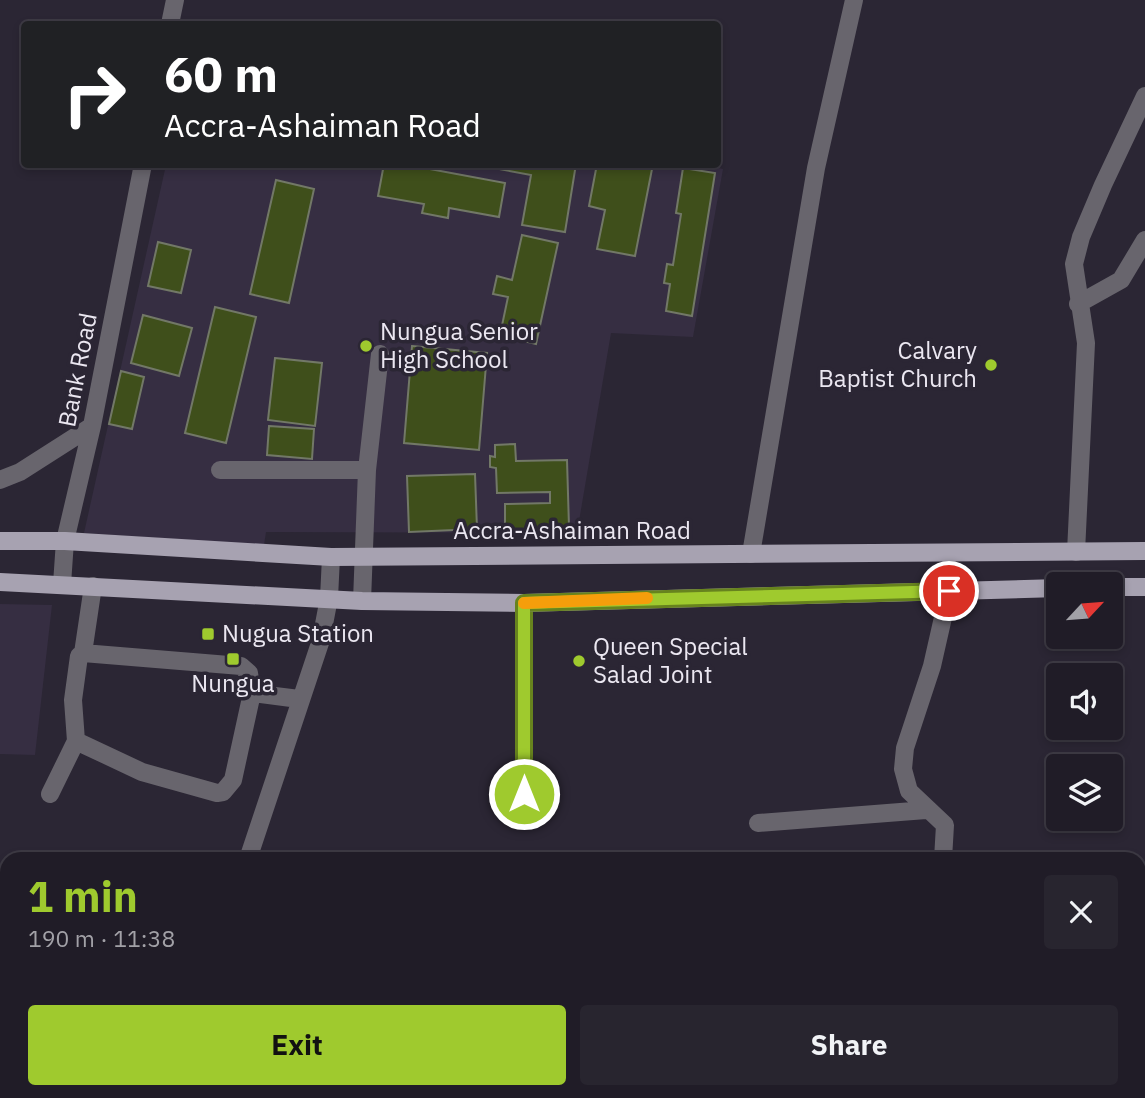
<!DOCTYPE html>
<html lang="en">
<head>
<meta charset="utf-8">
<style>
	body { margin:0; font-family:"IBM Plex Sans",sans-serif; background:#28252f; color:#f1f3f6; height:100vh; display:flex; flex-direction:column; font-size:26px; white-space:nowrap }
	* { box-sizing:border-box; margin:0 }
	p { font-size:23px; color:#a2a1a7 }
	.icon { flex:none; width:38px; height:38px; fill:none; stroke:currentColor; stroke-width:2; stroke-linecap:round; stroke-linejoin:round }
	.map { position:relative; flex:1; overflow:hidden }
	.sheet { position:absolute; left:0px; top:852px; width:1146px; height:247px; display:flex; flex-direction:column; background:#201c27; border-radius:21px 21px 0 0; box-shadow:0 4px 10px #0003,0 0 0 2px #3d3a44 }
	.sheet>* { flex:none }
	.banner { position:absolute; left:21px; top:21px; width:700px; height:147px; border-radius:7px; box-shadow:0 4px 10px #0003,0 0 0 2px #3d3a44; background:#202124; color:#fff; overflow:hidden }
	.needle { width:46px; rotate:64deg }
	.controls { position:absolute; left:1046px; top:572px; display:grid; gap:14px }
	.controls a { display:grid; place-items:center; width:77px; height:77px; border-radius:7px; background:#201c27; box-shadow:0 4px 10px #0003,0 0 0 2px #3d3a44; font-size:35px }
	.pin { position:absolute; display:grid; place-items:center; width:60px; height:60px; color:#fff; margin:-30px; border:4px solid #fff; border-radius:50%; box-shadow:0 2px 7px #0007 }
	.me { position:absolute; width:77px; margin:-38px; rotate:0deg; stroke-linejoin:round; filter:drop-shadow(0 0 5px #0008) }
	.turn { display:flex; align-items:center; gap:24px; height:147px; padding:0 28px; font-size:32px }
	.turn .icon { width:91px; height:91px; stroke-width:2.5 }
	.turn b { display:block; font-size:49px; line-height:60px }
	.round { display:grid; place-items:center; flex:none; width:74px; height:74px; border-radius:7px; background:#28252f }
	.head { display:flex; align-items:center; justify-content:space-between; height:119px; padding:0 28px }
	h1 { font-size:42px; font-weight:800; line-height:52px; color:#9fca2e }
	.cta { display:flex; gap:14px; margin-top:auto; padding:14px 28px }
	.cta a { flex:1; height:80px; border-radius:7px; background:#9fca2e; color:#111; font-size:28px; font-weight:800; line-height:80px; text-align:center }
	.cta a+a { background:#28252f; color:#f1f3f6 }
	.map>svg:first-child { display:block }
	.built { fill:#362e42 }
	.building { fill:#3f4f1b; stroke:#727867; stroke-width:2 }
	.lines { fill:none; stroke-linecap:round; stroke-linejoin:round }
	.minor { stroke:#68656d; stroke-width:18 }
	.major { stroke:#a7a2b1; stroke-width:18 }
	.route-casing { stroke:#67831e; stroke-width:18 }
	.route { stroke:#9fca2e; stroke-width:12 }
	.slow { stroke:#f59e0b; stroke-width:12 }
	.poi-dot { fill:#9fca2e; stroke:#2b2634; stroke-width:2.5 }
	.labels { text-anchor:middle; stroke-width:7; stroke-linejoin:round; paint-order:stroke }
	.poi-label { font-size:24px; fill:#ebe7f1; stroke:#2b2634; text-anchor:start }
	.street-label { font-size:24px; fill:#ebe7f1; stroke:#2b2634 }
</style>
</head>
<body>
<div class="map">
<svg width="1145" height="1098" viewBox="0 0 1145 1098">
	<rect width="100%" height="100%" fill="#2b2634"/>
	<path class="built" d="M703,164L723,169L693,337L611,333L577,533L266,532L264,545L84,533L166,165Z
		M0,604L52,605L35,755L0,754Z"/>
	<path class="building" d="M384,164H403L505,183L499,217L449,208L448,218L422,213L424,204L378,196Z
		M472,164H576L565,232L522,225L531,175Z
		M597,164H653L635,256L597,249L605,210L589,206Z
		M683,168L715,173L692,316L666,311L670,284L664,283L667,264L673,265L681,214L676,213Z
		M276,180L314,189L289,303L250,294Z
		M522,235L558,243L536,344L500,335L508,297L493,294L497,276L512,280Z
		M158,242L191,250L181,293L148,286Z
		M215,307L256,317L226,443L185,433Z
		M143,315L192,328L179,376L131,363Z
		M412,346L487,353L479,450L404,443Z
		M275,358L322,363L315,426L268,420Z
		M121,371L144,377L132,429L109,424Z
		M269,426L314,429L312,459L267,455Z
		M515,444L516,461L567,460L569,527L505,530V504L550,503V492L497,493L496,468L490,467V456L495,457V445Z
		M475,474L477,529L409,532L407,476Z"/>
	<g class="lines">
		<path class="minor" d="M170,24L175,0
			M1078,304L1121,280L1145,240
			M220,470H367
			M0,480L20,472L92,426
			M1076,552L1086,343L1074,264L1081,237L1103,185L1145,96
			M751,554L816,168L854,0
			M62,584L65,541L92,426L143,164
			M93,586L83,653L241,666L249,673L252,693L299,699
			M362,601L367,470L380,354
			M83,653L79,656L73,700L76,741L142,772L217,793L223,792L233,780L252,693
			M50,794L76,741
			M524,794V603
			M758,823L926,810
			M248,859L321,640L329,598L331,557
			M943,859L945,825L909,791L903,769L905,748L932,666L949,591
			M171,1098L173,1092"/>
		<path class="major" d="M0,541H65L331,557L1145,551
			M0,582L362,601L524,603L1059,588
			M1111,587H1145"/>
	</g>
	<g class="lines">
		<defs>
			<path id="route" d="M524,794V603L949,591"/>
		</defs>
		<use href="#route" class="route-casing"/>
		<use href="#route" class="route"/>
		<path class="slow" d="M524,603L647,598"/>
	</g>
	<g class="poi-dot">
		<circle cx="366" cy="346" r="7"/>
		<circle cx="991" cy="365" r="7"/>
		<rect x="201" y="627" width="14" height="14" rx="3.5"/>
		<rect x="226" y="652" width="14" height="14" rx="3.5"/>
		<circle cx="579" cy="661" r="7"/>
	</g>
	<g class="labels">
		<g class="poi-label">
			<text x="380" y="340">Nungua Senior<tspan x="380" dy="28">High School</tspan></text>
			<text x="977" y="359" text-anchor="end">Calvary<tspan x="977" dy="28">Baptist Church</tspan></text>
			<text x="222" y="642">Nugua Station</text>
			<text x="593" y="655">Queen Special<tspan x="593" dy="28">Salad Joint</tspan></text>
			<text x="233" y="692" text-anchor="middle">Nungua</text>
		</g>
		<g class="street-label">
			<text transform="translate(78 370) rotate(-79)" y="8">Bank Road</text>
			<text x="572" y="539">Accra-Ashaiman Road</text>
		</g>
	</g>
</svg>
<div class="controls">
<a><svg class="needle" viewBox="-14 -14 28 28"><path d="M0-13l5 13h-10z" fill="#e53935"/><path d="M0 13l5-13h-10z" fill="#a2a1a7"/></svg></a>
<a><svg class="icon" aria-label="sound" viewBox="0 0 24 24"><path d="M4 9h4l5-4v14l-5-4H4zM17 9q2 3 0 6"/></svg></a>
<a><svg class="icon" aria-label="layers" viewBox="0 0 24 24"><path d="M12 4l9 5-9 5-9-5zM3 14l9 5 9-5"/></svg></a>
</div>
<div class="pin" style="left:949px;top:591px;background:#d93025"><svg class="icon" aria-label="arrive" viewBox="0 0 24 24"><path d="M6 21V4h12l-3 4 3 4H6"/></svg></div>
<svg class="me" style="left:524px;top:794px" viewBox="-20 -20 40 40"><circle r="17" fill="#9fca2e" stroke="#fff" stroke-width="3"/><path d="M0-11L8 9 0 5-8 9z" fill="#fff"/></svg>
<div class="banner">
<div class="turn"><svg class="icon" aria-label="right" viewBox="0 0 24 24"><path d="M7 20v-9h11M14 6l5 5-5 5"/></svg><div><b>60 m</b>Accra-Ashaiman Road</div></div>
</div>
<section class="sheet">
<div class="head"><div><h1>1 min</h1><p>190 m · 11:38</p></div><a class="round"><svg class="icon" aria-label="close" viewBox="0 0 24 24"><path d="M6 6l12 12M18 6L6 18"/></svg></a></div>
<div class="cta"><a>Exit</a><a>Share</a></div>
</section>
</div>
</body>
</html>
